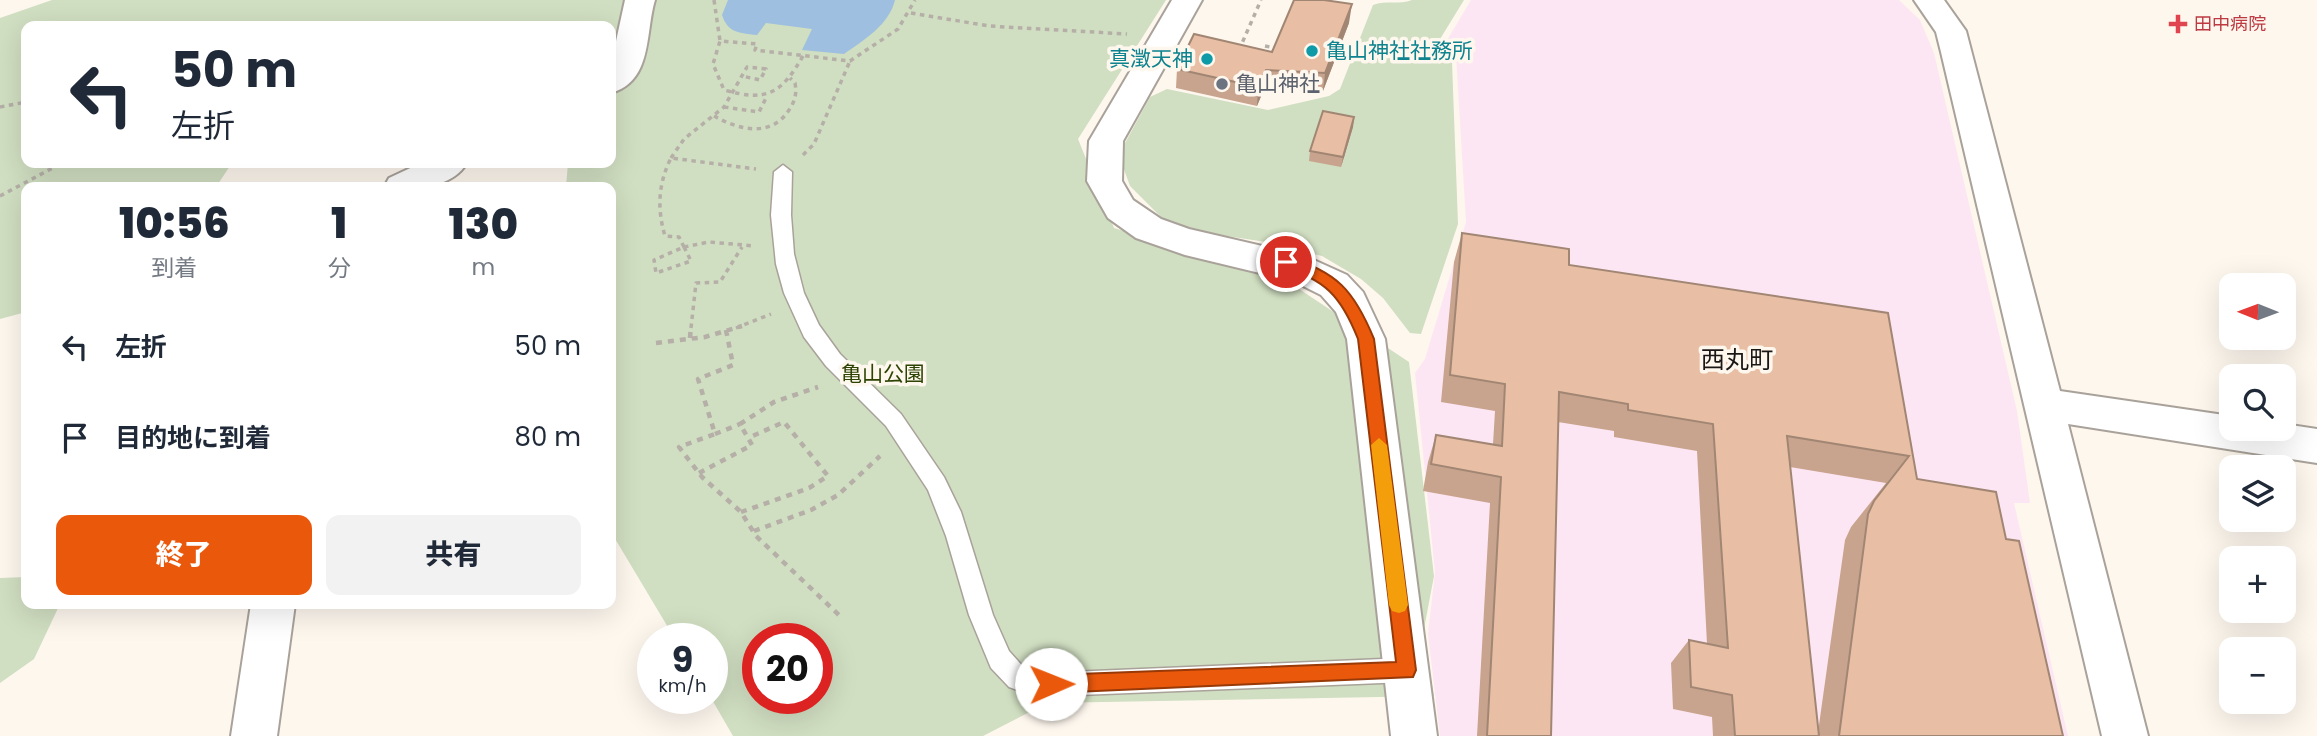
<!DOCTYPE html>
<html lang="ja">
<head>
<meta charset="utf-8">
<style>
	body { margin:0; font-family:Poppins,"Noto Sans JP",sans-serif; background:#f2f2f3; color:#1f2937; height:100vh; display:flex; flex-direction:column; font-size:26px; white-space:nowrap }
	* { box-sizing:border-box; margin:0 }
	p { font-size:23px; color:#747a83 }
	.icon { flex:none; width:38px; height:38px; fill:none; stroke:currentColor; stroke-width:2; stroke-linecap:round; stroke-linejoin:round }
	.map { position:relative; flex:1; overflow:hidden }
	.details { position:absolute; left:21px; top:182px; width:595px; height:427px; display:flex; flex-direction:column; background:#fff; border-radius:14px; box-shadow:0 7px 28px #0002 }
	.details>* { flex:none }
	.banner { position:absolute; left:21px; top:21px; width:595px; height:147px; border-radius:14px; box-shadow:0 7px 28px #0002; background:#fff; color:#1f2937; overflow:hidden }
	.needle { width:46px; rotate:271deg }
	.controls { position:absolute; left:2219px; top:273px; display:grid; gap:14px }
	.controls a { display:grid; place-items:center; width:77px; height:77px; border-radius:14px; background:#fff; box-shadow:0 7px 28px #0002; font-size:35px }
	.speed { position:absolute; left:637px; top:623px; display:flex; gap:14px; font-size:35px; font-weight:700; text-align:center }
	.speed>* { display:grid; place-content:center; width:91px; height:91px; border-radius:50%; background:#fff; box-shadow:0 7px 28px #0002; line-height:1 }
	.speed small { font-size:18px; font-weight:400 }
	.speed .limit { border:10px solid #d22; background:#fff; color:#111 }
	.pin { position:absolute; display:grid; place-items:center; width:60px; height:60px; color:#fff; margin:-30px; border:4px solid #fff; border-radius:50%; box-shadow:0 2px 7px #0007 }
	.me { position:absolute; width:77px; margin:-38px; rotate:89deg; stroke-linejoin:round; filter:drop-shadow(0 0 5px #0008) }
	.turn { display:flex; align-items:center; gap:24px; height:147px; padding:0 35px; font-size:32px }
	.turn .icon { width:91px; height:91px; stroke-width:2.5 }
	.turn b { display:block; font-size:49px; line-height:60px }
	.eta { display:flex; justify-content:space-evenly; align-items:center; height:119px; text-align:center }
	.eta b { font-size:42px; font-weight:800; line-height:49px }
	.button { display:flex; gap:14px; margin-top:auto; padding:14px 35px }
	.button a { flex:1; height:80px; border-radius:14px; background:#ea580c; color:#fff; font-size:28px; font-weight:800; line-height:80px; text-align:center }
	.button a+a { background:#f2f2f3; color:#1f2937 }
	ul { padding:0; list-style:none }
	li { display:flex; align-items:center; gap:21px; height:91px; padding:0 35px }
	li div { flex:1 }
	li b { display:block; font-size:26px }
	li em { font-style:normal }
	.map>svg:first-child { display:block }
	.education { fill:#fde6f3 }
	.green { fill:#d0dec1; fill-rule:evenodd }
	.water { fill:#9ebfe0 }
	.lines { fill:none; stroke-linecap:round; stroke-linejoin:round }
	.lane-casing { stroke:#a9a29a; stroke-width:3 }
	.street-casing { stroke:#a9a29a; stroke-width:4 }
	.path-far1 { stroke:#b5afa8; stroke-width:3.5; stroke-dasharray:4.5 4.5; stroke-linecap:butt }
	.path { stroke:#b5afa8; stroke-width:4.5; stroke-dasharray:6 6; stroke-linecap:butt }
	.lane { fill:#fff; fill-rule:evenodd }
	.street { fill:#fff; fill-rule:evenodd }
	.wall { fill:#c8a48e; fill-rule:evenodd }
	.shaded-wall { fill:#a28674 }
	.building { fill:#e8bfa5; stroke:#a28674; stroke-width:2 }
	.route { fill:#ea580c; stroke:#983908; stroke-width:2 }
	.slow { fill:#f59e0b }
	.health-dot { fill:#e0444e; stroke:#fef7ee; stroke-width:2.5 }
	.culture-dot { fill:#0f9aa8; stroke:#fef7ee; stroke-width:2.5 }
	.worship-dot { fill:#6b7280; stroke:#fef7ee; stroke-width:2.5 }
	.labels { text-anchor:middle; stroke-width:7; stroke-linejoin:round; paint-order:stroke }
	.far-health-label { font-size:18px; fill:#be3a42; stroke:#fef7ee; text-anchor:start }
	.culture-label { font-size:21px; fill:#0d838f; stroke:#fef7ee; text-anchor:start }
	.worship-label { font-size:21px; fill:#5b616d; stroke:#fef7ee; text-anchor:start }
	.park-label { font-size:21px; fill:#2c4303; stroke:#fef7ee }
	.quarter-label { font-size:24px; fill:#1a1714; stroke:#fef7ee }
</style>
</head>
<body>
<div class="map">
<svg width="2317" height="736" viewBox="0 0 2317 736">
	<rect width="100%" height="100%" fill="#fef7ee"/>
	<path class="education" d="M1471,0H1899L1920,20L1934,53L2017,411L2030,503H2014L2068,736H1440L1428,634L1435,572L1415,373L1425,359L1466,222L1456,55L1443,47Z"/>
	<path class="green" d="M52,0H1166L1078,139L1114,228L1290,283L1409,362L1434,576L1423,634L1434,696L1047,703L983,736H733L711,698L712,639H675L611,532V187H566L568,163H611V26H26V163H232L216,187H26V312L0,319V18ZM758,639H817V698H758Z
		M1412,0H1464L1437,44L1452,62L1458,224L1421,334L1410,333L1383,298L1361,279L1322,256L1266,242L1187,230L1163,219L1130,186L1122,164L1124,145L1150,97L1167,89L1268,110L1329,96L1340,89L1373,5C1386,0 1399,5 1412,0Z
		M26,577V604H60L34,659L0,683V578Z"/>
	<path class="water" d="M728,0H895C889,25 864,40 844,54L802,50L812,29L766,23L757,35C739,33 728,33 722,15Z"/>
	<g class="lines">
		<defs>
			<path id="lane" d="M783,165L792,172L791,215L794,254L804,293L819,325L840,354L901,414L944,477L961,512L993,615L1009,651L1026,670L1069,672L1407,658L1416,662L1419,670L1416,678L1407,682L1055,696L1031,695L1009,687L991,668L969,615L946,536L928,490L886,426L826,366L804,337L784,293L776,264L771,215L774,172Z"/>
			<path id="street" d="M625,0H655C645,33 653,81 611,93V64Z
				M1172,0H1202L1123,141L1122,181L1133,200L1161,219L1189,229L1305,256L1347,275L1363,292L1385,339L1437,736H1391L1347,339L1336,312L1321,295L1293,281L1185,255L1136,238L1108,218L1087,181L1089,141Z
				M1914,0H1944L1966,31L2060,391L2231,416V429H2284V424L2317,429V463L2068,424L2148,736H2102L1941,52L1936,32Z
				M421,163H467C450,191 412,187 384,187L389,178Z
				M251,604H295L277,736H231Z"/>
		</defs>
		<use href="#lane" class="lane-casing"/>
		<use href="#street" class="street-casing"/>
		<path class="path-far1" d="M714,0L720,41
			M911,13L989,26L1127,34
			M1265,46L1280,49
			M1239,50L1261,0
			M803,56C781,94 767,102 724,90L713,64L720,41L757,44L755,50L850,61L898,29L915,0
			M0,107L26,102
			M724,107L759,112L767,96
			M714,116C739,130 771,138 789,110C795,101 797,94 795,83L790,78
			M803,155L814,144L850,61
			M671,158L684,139L724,107L747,67L766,69L760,80L742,76
			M0,196L62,163
			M684,247L691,261L656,273L654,260Z
			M684,247L679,237L665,236C657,209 658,184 671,158L756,169
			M684,247L709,242L755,246
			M691,328L696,283L720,282L742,247
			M736,328L771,314"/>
		<path class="path" d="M726,330L733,365L698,379L715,434L679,447L702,477L741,512L756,536L840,616
			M690,338L691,326
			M656,343L705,337L742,326
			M715,434L740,424
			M699,473L752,445L740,424L774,402L818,387
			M741,512L809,488L828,476L784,422L748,438
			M754,531L811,510L838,495L880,456"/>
		<use href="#lane" class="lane"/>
		<use href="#street" class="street"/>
	</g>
	<path class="wall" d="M1349,23L1323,91L1264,89L1257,106L1176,88L1177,69L1272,52Z
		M1354,117L1353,127L1341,167L1309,161L1310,151Z
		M1462,233L1569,265L1888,313L1917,479L2006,539L2063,736H1713L1712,717L1673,709L1671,663L1689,640L1707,644L1697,451L1614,437V431L1558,422L1551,736H1477L1490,503L1423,491L1428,462L1436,435L1493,444L1495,411L1441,402L1454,262ZM1790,467L1886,483L1851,527L1845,540L1818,732Z"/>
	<path class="shaded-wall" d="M1352,4L1349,23L1323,91L1325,73Z
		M1266,70L1264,89L1257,106L1258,87Z
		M1354,117L1353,127L1341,167L1343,157Z"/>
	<path class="building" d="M1294,0H1324L1352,4L1325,73L1266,70L1258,87L1177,69L1194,34L1272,52Z
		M1323,111L1354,117L1343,157L1310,151Z
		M1462,233L1569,249V265L1888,313L1917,479L1996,492L2006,539L2019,541L2063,736H1839L1868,514L1874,501L1909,456L1787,436L1819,736H1735L1732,695L1691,687L1689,640L1728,648L1713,424L1628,410V404L1559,392L1551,736H1487L1501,477L1431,464L1436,435L1502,446L1505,384L1450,375Z"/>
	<path class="route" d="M1286,256C1337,272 1354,290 1374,339L1416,670L1413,677L1051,693L1045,690L1042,684L1045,677L1051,675L1396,662L1358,339C1341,296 1325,279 1280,266V258Z"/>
	<path class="slow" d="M1379,438L1387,445L1408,605L1405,611L1399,613L1392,611L1389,605L1371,445Z"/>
	<path class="health-dot" d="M2174.5 13.5h7v7h7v7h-7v7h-7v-7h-7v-7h7z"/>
	<g class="culture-dot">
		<circle cx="1312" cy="51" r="7"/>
		<circle cx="1207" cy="59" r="7"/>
	</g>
	<circle class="worship-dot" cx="1222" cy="84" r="7"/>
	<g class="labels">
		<g class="far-health-label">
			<text x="2194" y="30">田中病院</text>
		</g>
		<g class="culture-label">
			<text x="1326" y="58">亀山神社社務所</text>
			<text x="1193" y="66" text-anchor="end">真澂天神</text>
		</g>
		<g class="worship-label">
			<text x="1236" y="91">亀山神社</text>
		</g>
		<g class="park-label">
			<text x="883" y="381">亀山公園</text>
		</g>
		<g class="quarter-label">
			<text x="1737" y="368">西丸町</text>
		</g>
	</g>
</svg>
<div class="controls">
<a><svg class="needle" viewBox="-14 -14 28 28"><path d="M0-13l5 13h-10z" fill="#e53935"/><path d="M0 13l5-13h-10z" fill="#747a83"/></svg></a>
<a><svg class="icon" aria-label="search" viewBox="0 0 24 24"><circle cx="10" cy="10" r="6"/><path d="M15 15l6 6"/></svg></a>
<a><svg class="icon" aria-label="layers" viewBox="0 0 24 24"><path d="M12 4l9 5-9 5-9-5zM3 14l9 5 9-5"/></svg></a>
<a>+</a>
<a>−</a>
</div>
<div class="speed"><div>9<small>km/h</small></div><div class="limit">20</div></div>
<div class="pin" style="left:1286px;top:262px;background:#d93025"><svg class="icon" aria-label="arrive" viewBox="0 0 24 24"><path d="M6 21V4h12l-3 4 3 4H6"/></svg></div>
<svg class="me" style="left:1051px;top:684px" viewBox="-20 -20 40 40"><circle r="19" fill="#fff"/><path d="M0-13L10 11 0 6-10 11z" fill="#ea580c"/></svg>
<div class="banner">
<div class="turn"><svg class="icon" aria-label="left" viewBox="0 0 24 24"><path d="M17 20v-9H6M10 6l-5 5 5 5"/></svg><div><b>50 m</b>左折</div></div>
</div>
<section class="details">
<div class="eta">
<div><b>10:56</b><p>到着</p></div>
<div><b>1</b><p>分</p></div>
<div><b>130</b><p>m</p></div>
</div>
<ul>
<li><svg class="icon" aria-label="left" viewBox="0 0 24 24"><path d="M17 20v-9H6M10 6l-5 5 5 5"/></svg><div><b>左折</b></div><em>50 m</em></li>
<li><svg class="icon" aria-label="arrive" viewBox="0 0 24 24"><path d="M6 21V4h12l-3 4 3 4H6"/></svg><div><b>目的地に到着</b></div><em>80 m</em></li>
</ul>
<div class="button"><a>終了</a><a>共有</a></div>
</section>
</div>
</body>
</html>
